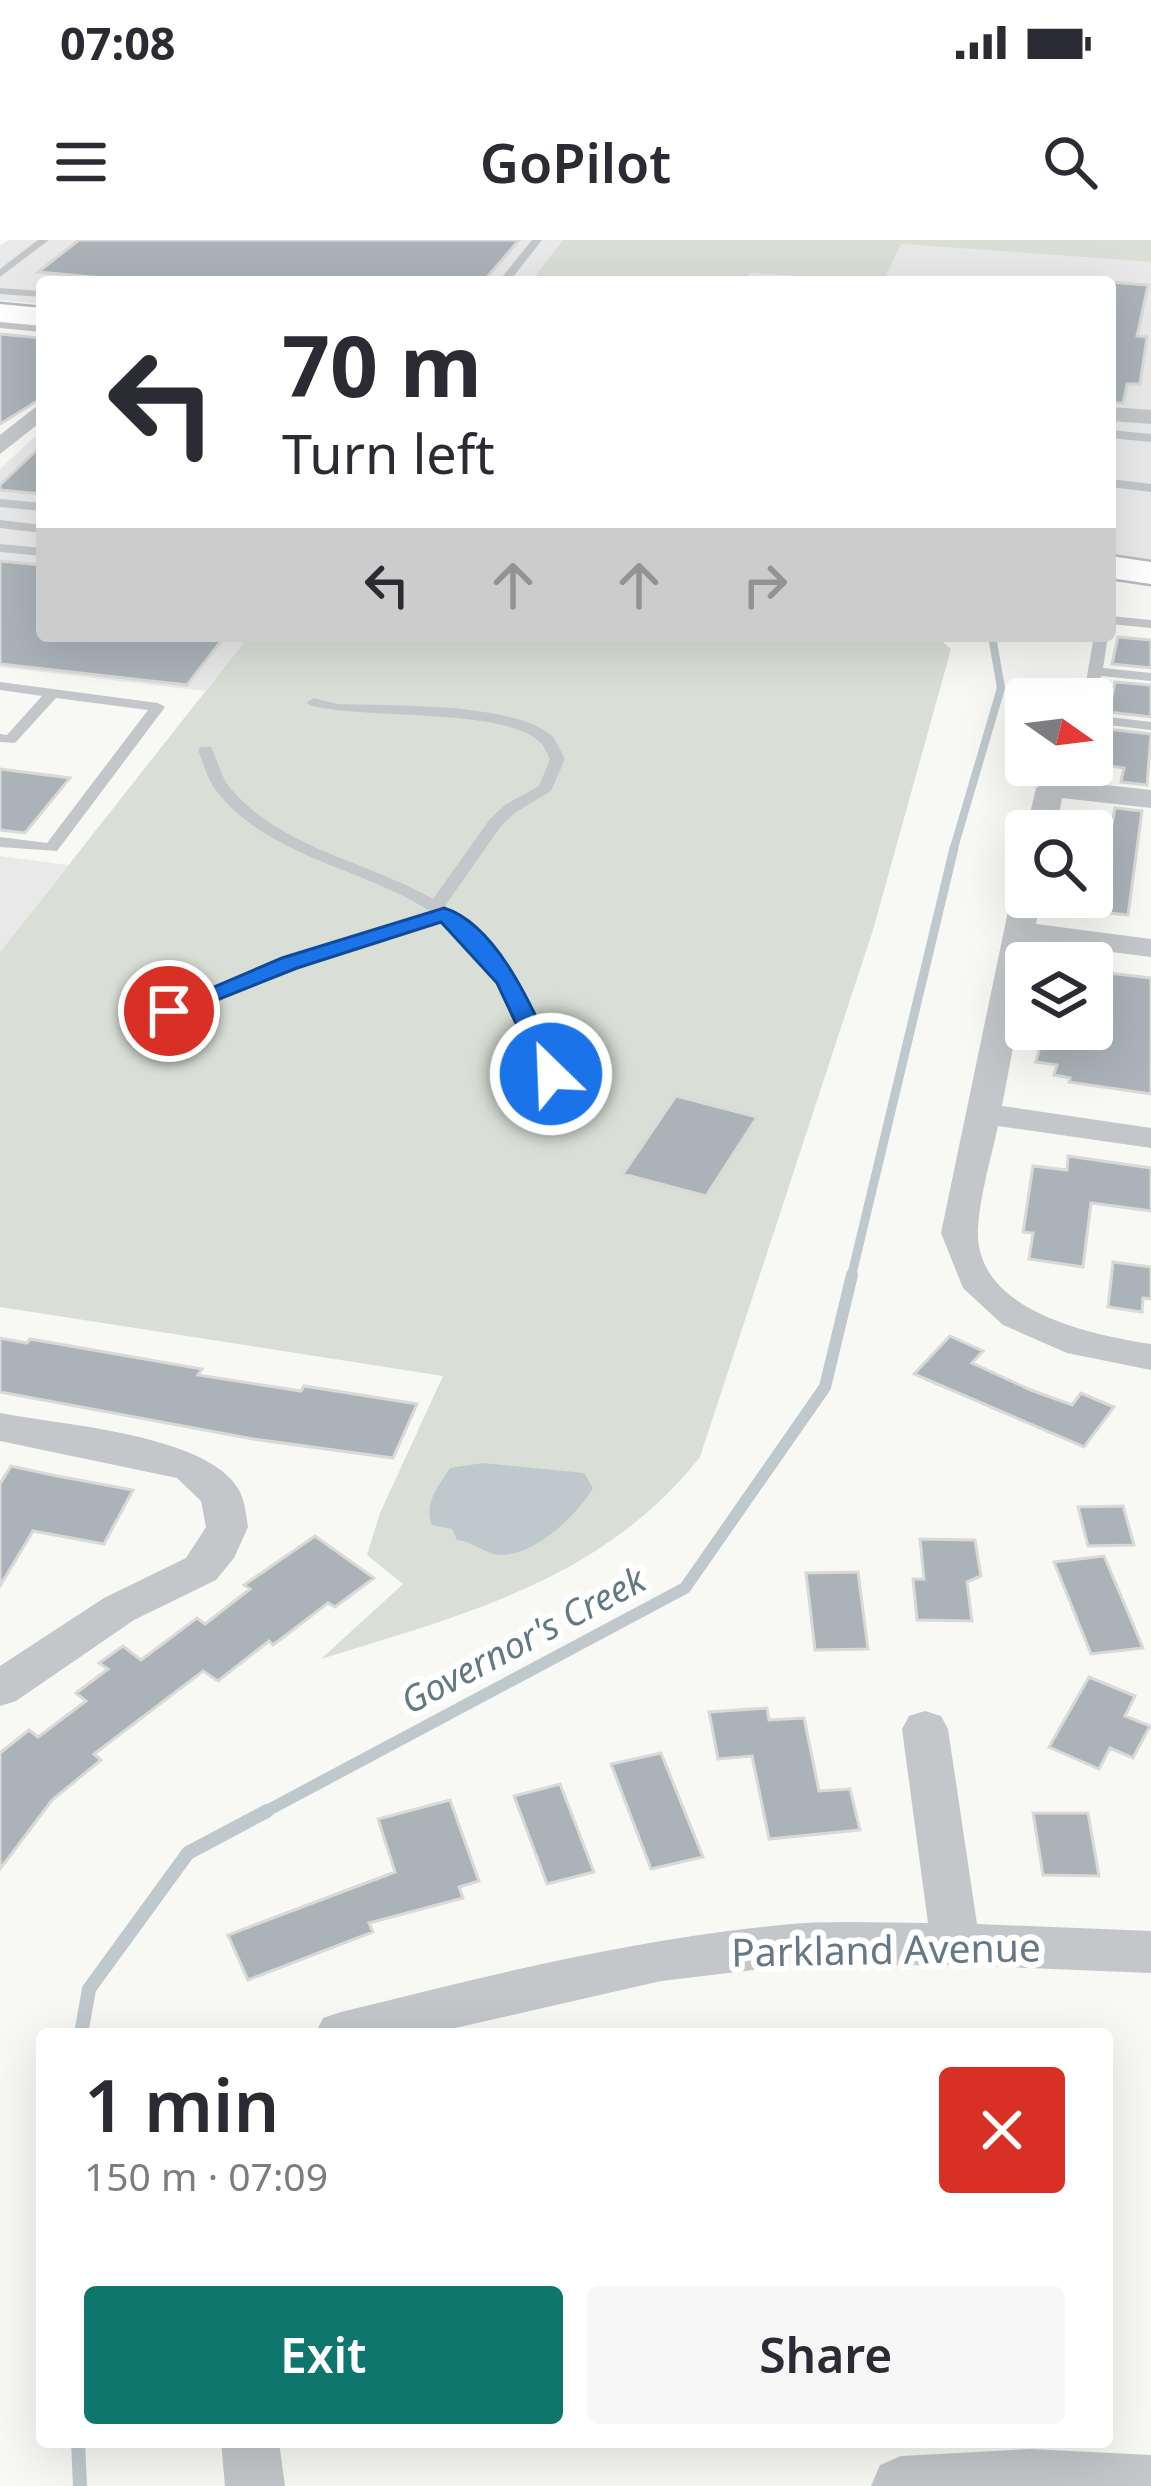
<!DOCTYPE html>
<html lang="en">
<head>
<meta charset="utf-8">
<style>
	body { margin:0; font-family:"Noto Sans",sans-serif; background:#f7f7f7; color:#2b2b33; height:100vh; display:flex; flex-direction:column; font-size:45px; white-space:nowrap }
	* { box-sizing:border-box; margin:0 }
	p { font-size:39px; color:#7c7c81 }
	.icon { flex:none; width:66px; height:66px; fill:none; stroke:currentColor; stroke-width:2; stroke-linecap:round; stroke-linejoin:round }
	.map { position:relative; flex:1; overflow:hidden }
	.details { position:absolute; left:36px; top:1788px; width:1077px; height:420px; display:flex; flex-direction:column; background:#fff; border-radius:12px; box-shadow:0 12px 48px #0002 }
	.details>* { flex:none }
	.banner { position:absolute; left:36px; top:36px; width:1080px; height:366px; border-radius:12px; box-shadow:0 12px 48px #0002; background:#fff; color:#2b2b33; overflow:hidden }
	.needle { width:78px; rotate:104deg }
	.buttons { position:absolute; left:1005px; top:438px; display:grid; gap:24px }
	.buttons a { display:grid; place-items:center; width:108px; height:108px; border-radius:12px; background:#fff; box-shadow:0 12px 48px #0002; font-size:60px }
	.pin { position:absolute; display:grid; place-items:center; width:102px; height:102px; color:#fff; margin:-51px; border:6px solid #fff; border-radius:50%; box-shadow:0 3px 12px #0007 }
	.me { position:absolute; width:132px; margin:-66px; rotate:336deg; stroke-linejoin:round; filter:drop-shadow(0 0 9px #0008) }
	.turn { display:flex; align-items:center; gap:42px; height:252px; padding:0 48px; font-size:54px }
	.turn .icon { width:156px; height:156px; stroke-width:2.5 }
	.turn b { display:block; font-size:84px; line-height:102px }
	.lanes { display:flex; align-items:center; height:114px; padding:0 48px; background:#0003; justify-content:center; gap:60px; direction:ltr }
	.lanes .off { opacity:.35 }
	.round { display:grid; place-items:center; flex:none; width:126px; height:126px; border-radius:12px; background:#f7f7f7 }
	.headline { display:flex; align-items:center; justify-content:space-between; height:204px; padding:0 48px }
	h1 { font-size:72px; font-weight:600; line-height:90px }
	.action { display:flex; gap:24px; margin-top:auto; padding:24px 48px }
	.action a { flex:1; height:138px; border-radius:12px; background:#0f766e; color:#fff; font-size:48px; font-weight:600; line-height:138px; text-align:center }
	.action a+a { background:#f7f7f7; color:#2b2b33 }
	.status { display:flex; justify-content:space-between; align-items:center; height:84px; padding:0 60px; background:#fff; direction:ltr }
	.status svg { height:33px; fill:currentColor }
	header { display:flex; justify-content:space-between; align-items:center; height:156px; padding:0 48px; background:#fff; font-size:54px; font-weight:600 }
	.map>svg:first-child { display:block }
	.built { fill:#e8e9e8 }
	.green { fill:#d9dfd6 }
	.water { fill:#bec8cd }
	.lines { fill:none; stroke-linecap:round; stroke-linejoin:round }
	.stream-far3 { stroke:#bec8cd; stroke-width:8 }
	.stream-far2 { stroke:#bec8cd; stroke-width:9 }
	.stream-far1 { stroke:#bec8cd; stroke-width:12 }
	.stream { stroke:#bec8cd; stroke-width:14 }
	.building { fill:#abb3b9; stroke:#d9d9d7; stroke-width:3 }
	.secondary-casing { stroke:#b7bcc1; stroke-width:5 }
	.lane { fill:#c3c7ca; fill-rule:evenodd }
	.street { fill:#c3c7ca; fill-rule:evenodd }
	.secondary { fill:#fff; fill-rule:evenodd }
	.route { fill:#1a73e8; stroke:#114b97; stroke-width:3 }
	.labels { text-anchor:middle; stroke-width:12; stroke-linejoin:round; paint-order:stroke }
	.water-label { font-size:36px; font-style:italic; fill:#627882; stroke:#fff }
	.near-street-label { font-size:39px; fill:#667786; stroke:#fff }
</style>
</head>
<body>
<div class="status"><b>07:08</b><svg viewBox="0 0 49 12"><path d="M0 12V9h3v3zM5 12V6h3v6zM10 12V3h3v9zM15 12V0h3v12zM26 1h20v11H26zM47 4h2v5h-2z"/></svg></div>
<header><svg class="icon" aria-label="menu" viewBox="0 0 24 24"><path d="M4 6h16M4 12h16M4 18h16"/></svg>GoPilot<svg class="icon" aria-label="search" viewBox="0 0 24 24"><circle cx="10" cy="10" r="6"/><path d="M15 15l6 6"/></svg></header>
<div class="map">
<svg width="1151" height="2246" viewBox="0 0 1151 2246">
	<rect width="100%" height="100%" fill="#f8f8f5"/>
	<path class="built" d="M9,0H563L530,42H42V64L0,60V6Z
		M900,4L1151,22V333L1110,327V42H744L750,33L882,42Z
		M42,190V396H249L205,451L0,427V229Z
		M0,616L68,625L0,712Z"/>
	<path class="green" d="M563,0H1151V22L901,4L883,42L750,33L744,42H530Z
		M249,396H936L951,409L873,690L700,1217C603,1340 465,1374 321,1419L403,1344L367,1315L380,1273L443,1136L0,1067V712Z"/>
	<path class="water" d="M483,1223L584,1233L593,1248C577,1275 537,1314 502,1315C486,1315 473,1301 457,1300L452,1289L432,1285C423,1264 439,1245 450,1228Z"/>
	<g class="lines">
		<path class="stream-far3" d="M953,611L1001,448L992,396"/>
		<path class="stream-far2" d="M851,1038L954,608"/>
		<path class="stream-far1" d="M261,1574L685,1348L825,1147L852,1035"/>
		<path class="stream" d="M81,1794L89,1749L188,1613L267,1571
			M78,2202L80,2246"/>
	</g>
	<path class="building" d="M79,0H519L483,42H147L38,32Z
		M1110,42L1148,45L1137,96L1147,97L1140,144H1127L1123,163H1110Z
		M0,94L42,98V158L0,184Z
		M42,205V254L0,250V245Z
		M0,321L42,325V396H225L187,445L0,424Z
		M1118,397L1151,400V428L1112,424Z
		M1115,442L1151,445V477L1109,472Z
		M1106,489L1151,494L1147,545L1121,542L1124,528L1096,524Z
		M0,529L70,538L25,593L0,590Z
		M1115,568L1142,571L1128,675L1098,672L1099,663H1092V581L1112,584Z
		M1092,731L1151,738V854L1069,842L1070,838L1054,835L1057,825L1036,822L1044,790L1092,798Z
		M676,856L757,877L706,956L623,934Z
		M1068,916L1151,928V971L1091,963L1083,1027L1029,1019L1033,993L1023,992L1033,926L1067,930Z
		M1113,1022L1151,1027V1059L1143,1058L1142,1072L1108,1067Z
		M950,1096L983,1111L972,1123L1031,1150L1072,1165L1081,1153L1114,1167L1084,1207L914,1134Z
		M0,1098L27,1103L30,1099L202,1129L198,1135L301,1151L304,1146L417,1164L393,1218L253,1199L0,1152Z
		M11,1226L52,1235L133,1250L104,1304L33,1291L0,1346V1244Z
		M1123,1266L1134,1305L1088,1306L1078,1267Z
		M315,1296L374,1338L335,1367L328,1363L273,1405L269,1401L218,1441L203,1431L94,1514L101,1520L52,1560L0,1629V1513L29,1490L38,1497L86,1461L76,1453L108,1429L99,1423L123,1406L141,1420L197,1378L205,1384L250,1349L244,1345Z
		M920,1299L975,1300L981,1336L967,1342L972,1381L917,1380L913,1339H924Z
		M1104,1316L1143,1408L1091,1414L1054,1322Z
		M858,1332L868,1409L815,1410L806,1333Z
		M1089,1437L1135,1456L1125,1476L1150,1486L1133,1518L1110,1508L1099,1529L1049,1507Z
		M767,1468L769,1480L804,1478L819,1551L850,1549L860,1590L769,1599L752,1516L718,1519L709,1472Z
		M661,1513L703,1617L651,1629L611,1524Z
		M560,1544L594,1632L547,1644L514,1556Z
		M450,1560L479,1641L459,1647L463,1658L369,1683L373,1692L248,1740L228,1695L395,1632L378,1579Z
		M1033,1573H1088L1099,1636L1043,1635Z"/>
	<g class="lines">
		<defs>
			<path id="secondary" d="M0,64L42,68V86L0,82Z
				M1110,316L1151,322V344L1110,338Z"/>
		</defs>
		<use href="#secondary" class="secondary-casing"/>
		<path class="lane" d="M38,0H49L0,37V29Z
			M532,0H542L509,42H498Z
			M0,48L42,51V57L0,54Z
			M0,82L42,86V92L0,88Z
			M1110,190L1151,194V202L1110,198Z
			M1110,239L1151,244V252L1110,247Z
			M0,259L42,263V271L0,267Z
			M0,280L42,285V293L0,288Z
			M0,304L42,308V316L0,312Z
			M1110,376L1151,380V388L1110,384Z
			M1094,396H1108L1103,428L1151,433V441L1101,436L1095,462L1083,459Z
			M0,442L158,463L165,467L57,611L0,607V597L47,603L148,470L56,458L15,503L0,502V494L7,495L42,456L0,450Z
			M314,458L337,464C388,466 511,462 551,495C557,501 561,512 565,519L551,551L516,572L501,586L445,666C473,688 498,711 516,742C538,778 550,816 577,849L574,853H562C531,822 521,781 501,745C486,720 466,698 443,681L296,727L135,791L129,792L120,787L284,719L433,673C367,629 270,618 218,553C208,541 204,525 198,510L201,507H211C218,521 221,538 232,550C282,608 369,622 433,659L490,579L505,565L539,546L550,519C547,514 545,507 541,503C507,467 362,480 309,465L307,462Z
			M1092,475L1151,482V490L1092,483Z
			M1071,525H1087L1083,550L1075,555L1067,550Z"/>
		<path class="street" d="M42,162V181L0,214V195Z
			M1110,167L1151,170V184L1110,181Z
			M1050,539L1151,550V568L1062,558L1056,591H1026L1036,548Z
			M1026,648V657H1041L1036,684L1151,699V717L1033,702L1002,866L1151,888V908L998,886C991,919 980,954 978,988C973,1071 1091,1095 1151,1104V1130L1067,1113L1003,1085L963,1048L941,993L1011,657Z
			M0,1173C60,1185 208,1194 239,1250C245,1261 246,1275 248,1287L234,1318L216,1340L134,1380L16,1461L0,1466V1426L104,1358L186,1318L206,1287L201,1261L177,1238L0,1201Z
			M925,1471L941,1476L948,1489L977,1684L1151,1691V1733L955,1725L787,1726L661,1741L429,1794H315L323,1778L341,1772C487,1736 631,1699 781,1685C829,1680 879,1683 928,1683L902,1489L909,1476Z
			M221,2202H279L285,2246H225Z
			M1030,2209L1151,2215V2246H871L880,2225L901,2216Z"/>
		<use href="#secondary" class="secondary"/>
	</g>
	<path class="route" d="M444,668C502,686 539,784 563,834L559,839H542L497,743L441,682L297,728L177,776H161L158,771L282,718Z"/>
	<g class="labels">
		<g class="water-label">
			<text transform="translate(523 1400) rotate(-28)" y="13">Governor's Creek</text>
		</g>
		<g class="near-street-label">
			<text transform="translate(886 1710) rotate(-1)" y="14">Parkland Avenue</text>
		</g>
	</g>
</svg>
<div class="buttons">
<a><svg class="needle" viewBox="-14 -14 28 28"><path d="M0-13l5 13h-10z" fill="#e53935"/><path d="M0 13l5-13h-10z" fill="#7c7c81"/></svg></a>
<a><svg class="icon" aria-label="search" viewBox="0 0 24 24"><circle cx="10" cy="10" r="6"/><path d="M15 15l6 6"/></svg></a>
<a><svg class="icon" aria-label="layers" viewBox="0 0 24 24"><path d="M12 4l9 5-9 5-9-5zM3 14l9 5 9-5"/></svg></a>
</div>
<div class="pin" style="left:169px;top:771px;background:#d93025"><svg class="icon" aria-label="arrive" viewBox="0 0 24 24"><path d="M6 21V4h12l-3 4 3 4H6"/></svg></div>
<svg class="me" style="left:551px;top:834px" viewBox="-20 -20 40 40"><circle r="17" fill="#1a73e8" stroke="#fff" stroke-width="3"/><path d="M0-11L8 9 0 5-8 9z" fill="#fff"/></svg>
<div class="banner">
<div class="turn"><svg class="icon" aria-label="left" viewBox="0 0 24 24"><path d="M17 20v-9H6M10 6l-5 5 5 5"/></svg><div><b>70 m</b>Turn left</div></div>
<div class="lanes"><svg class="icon" aria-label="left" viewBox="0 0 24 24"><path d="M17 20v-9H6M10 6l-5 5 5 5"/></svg><svg class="icon off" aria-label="ahead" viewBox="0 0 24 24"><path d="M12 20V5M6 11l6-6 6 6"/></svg><svg class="icon off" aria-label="ahead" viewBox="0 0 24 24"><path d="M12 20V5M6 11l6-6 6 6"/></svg><svg class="icon off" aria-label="right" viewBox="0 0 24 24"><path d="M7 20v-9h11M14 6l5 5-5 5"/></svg></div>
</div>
<section class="details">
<div class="headline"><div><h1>1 min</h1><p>150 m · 07:09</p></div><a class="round" style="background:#d93025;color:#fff"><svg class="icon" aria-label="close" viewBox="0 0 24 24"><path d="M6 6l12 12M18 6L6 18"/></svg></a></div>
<div class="action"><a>Exit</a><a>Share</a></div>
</section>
</div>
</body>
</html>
